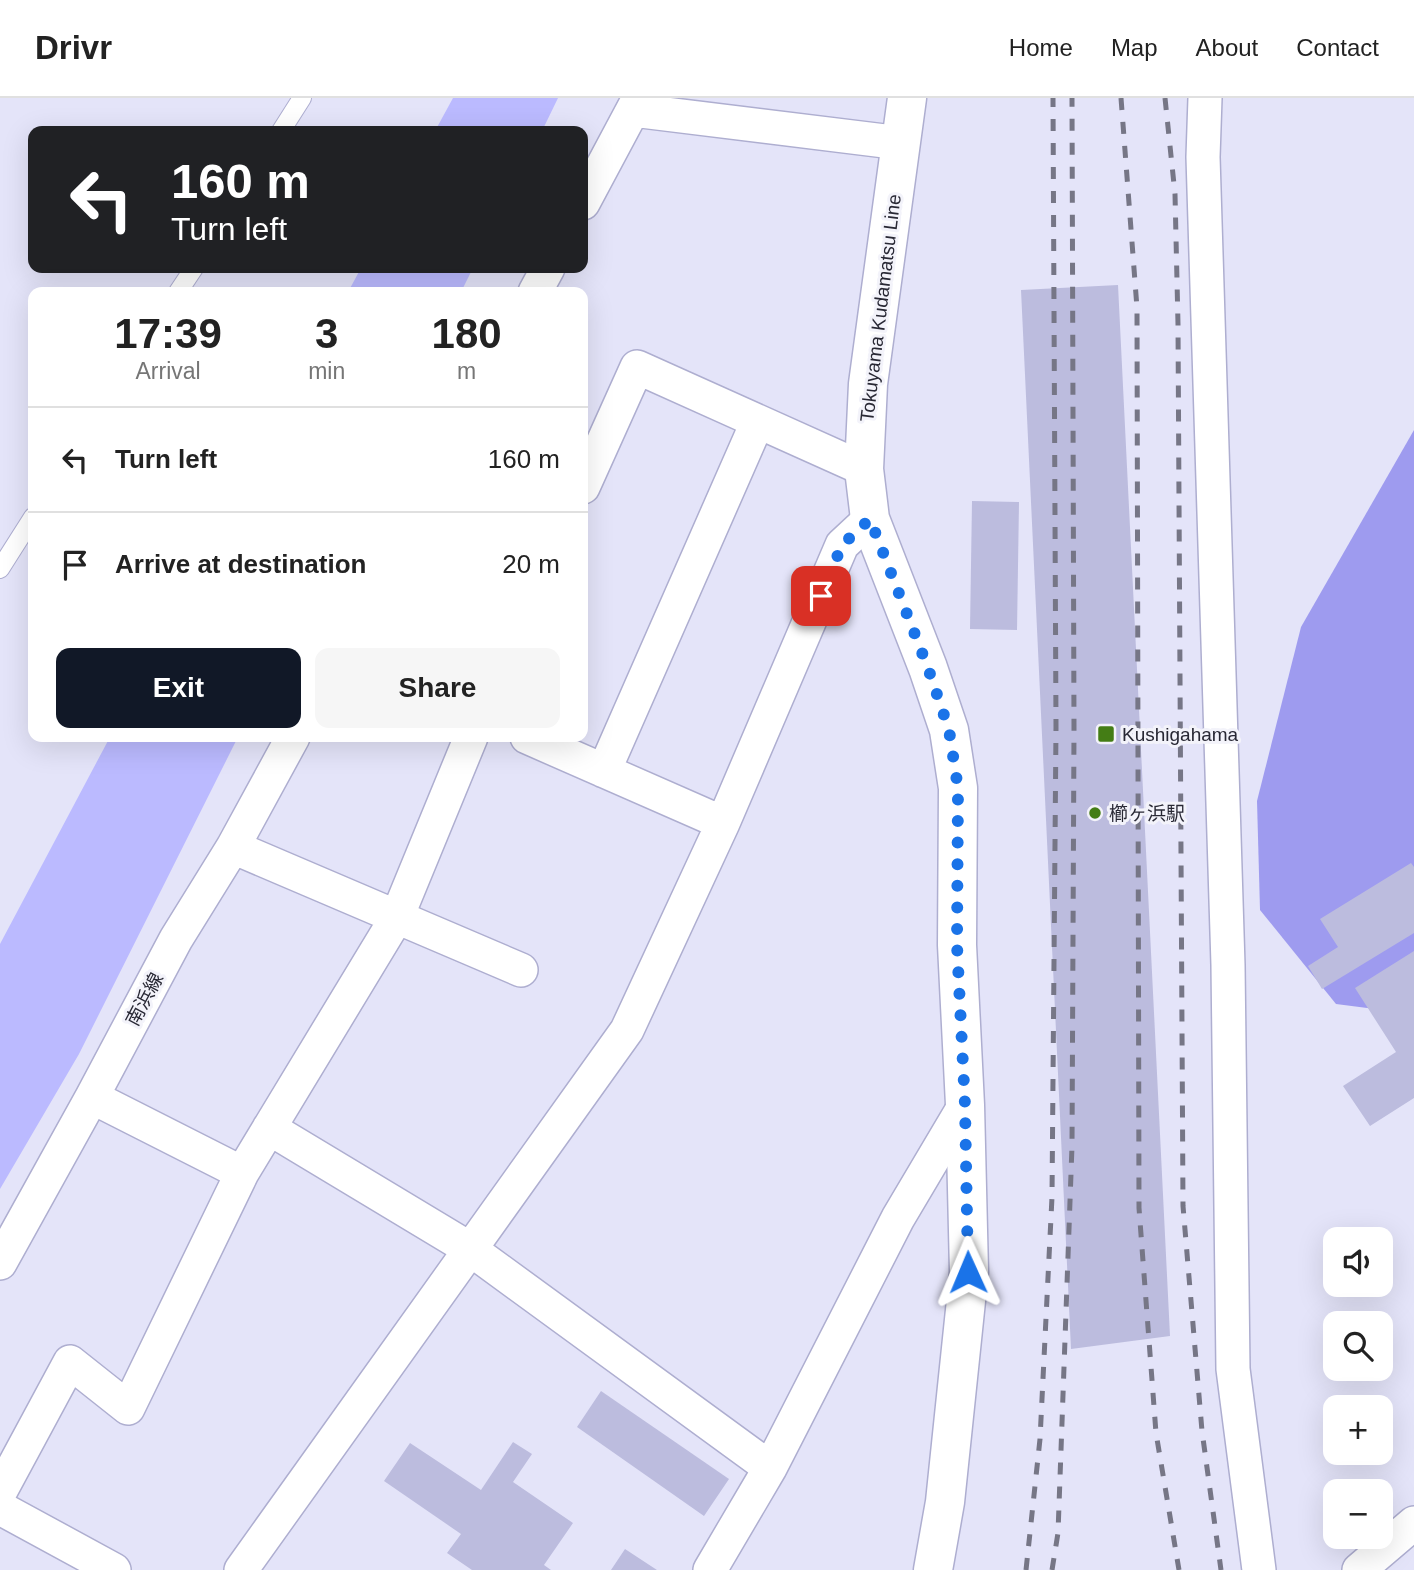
<!DOCTYPE html>
<html lang="en">
<head>
<meta charset="utf-8">
<style>
	body { margin:0; font-family:Helvetica,"Noto Sans JP",sans-serif; background:#f6f6f6; color:#222; height:100vh; display:flex; flex-direction:column; font-size:26px; white-space:nowrap }
	* { box-sizing:border-box; margin:0 }
	p { font-size:23px; color:#767676 }
	.icon { flex:none; width:38px; height:38px; fill:none; stroke:currentColor; stroke-width:2; stroke-linecap:round; stroke-linejoin:round }
	.map { position:relative; flex:1; overflow:hidden }
	.side { position:absolute; left:28px; top:189px; width:560px; height:455px; display:flex; flex-direction:column; background:#fff; border-radius:14px; box-shadow:0 7px 28px #0002 }
	.side>* { flex:none }
	.top-card { position:absolute; left:28px; top:28px; width:560px; height:147px; border-radius:14px; box-shadow:0 7px 28px #0002; background:#202124; color:#fff; overflow:hidden }
	.tools { position:absolute; left:1323px; top:1129px; display:grid; gap:14px }
	.tools a { display:grid; place-items:center; width:70px; height:70px; border-radius:14px; background:#fff; box-shadow:0 7px 28px #0002; font-size:35px }
	.pin { position:absolute; display:grid; place-items:center; width:60px; height:60px; color:#fff; margin:-30px; border-radius:14px; box-shadow:0 4px 10px #0006 }
	.me { position:absolute; width:77px; margin:-38px; rotate:359deg; stroke-linejoin:round; filter:drop-shadow(0 0 5px #0008) }
	.turn { display:flex; align-items:center; gap:24px; height:147px; padding:0 28px; font-size:32px }
	.turn .icon { width:91px; height:91px; stroke-width:2.5 }
	.turn b { display:block; font-size:49px; line-height:60px }
	.eta { display:flex; justify-content:space-evenly; align-items:center; height:119px; text-align:center }
	.eta b { font-size:42px; font-weight:700; line-height:49px }
	.action { display:flex; gap:14px; margin-top:auto; padding:14px 28px }
	.action a { flex:1; height:80px; border-radius:14px; background:#111827; color:#fff; font-size:28px; font-weight:700; line-height:80px; text-align:center }
	.action a+a { background:#f6f6f6; color:#222 }
	ul { padding:0; list-style:none }
	li { display:flex; align-items:center; gap:21px; height:105px; padding:0 28px; border-top:2px solid #e0e0e0 }
	li div { flex:1 }
	li b { display:block; font-size:26px }
	li em { font-style:normal }
	header { display:flex; align-items:center; gap:42px; box-sizing:border-box; height:98px; padding:0 35px; background:#fff; border-bottom:2px solid #e0e0e0 }
	header strong { font-size:33px }
	nav { display:flex; gap:38px; margin-inline-start:auto; font-size:24px }
	.map>svg:first-child { display:block }
	.forest { fill:#9e9bef }
	.water { fill:#bbbaff }
	.building { fill:#bcbcde }
	.lines { fill:none; stroke-linecap:round; stroke-linejoin:round }
	.lane-casing { stroke:#aeaed0; stroke-width:20 }
	.street-casing { stroke:#aeaed0; stroke-width:36 }
	.secondary-casing { stroke:#aeaed0; stroke-width:41 }
	.lane { stroke:#fff; stroke-width:18 }
	.street { stroke:#fff; stroke-width:33 }
	.secondary { stroke:#fff; stroke-width:38 }
	.rail { stroke:#767686; stroke-width:5; stroke-dasharray:12 12; stroke-linecap:butt }
	.route { stroke:#1a73e8; stroke-width:12; stroke-dasharray:0 21.6 }
	.poi-dot { fill:#447d15; stroke:#f3f3fa; stroke-width:2.5 }
	.labels { text-anchor:middle; stroke-width:6; stroke-linejoin:round; paint-order:stroke }
	.street-label { font-size:19px; fill:#282834; stroke:#f3f3fa }
	.poi-label { font-size:19px; fill:#282834; stroke:#f3f3fa; text-anchor:start }
</style>
</head>
<body>
<header>
<strong>Drivr</strong>
<nav><a>Home</a><a>Map</a><a>About</a><a>Contact</a></nav>
</header>
<div class="map">
<svg width="1414" height="1472" viewBox="0 0 1414 1472">
	<rect width="100%" height="100%" fill="#e4e4f9"/>
	<path class="forest" d="M1414,332V916L1336,906L1260,812L1257,703L1301,529Z"/>
	<path class="water" d="M453,0H558L542,33H435Z
		M361,170H473L461,194H348Z
		M110,639H238L79,956L0,1091V846Z"/>
	<path class="building" d="M1118,187L1170,1238L1071,1251L1021,192Z
		M972,403L1019,404L1017,532L970,531Z
		M1411,765L1414,769V835L1322,891L1308,868L1338,849L1320,821Z
		M1414,853V1000L1370,1028L1343,988L1396,954L1355,890Z
		M601,1293L729,1381L704,1418L577,1329Z
		M513,1344L532,1356L513,1384L573,1425L544,1467L551,1472H472L447,1455L461,1436L384,1383L410,1345L481,1392Z
		M625,1451L657,1472H611Z"/>
	<g class="lines">
		<defs>
			<path id="lane" d="M281,33L302,0
				M178,194L194,170
				M0,471L33,419"/>
			<path id="street" d="M1205,0L1203,59L1228,867L1233,1271L1259,1472
				M633,12L901,45
				M583,105L639,0
				M535,194L548,170
				M583,389L637,269L864,371
				M527,639L723,725
				M604,673L757,325
				M233,749L521,872
				M92,999L242,1075
				M269,1030L470,1151L770,1370
				M0,1165L92,999L176,841L233,749L293,639
				M0,1394L70,1264L128,1310L242,1075L397,819L471,639
				M0,1410L114,1472
				M241,1472L627,932L723,725L842,447L870,421
				M710,1472L770,1370L898,1120L965,1007
				M1359,1472L1414,1425"/>
			<path id="secondary" d="M907,0L868,286L864,371L870,421L928,570L949,632L958,690L957,847L965,1007L969,1174L945,1404L933,1472"/>
		</defs>
		<use href="#lane" class="lane-casing"/>
		<use href="#street" class="street-casing"/>
		<use href="#secondary" class="secondary-casing"/>
		<use href="#lane" class="lane"/>
		<use href="#street" class="street"/>
		<use href="#secondary" class="secondary"/>
		<path class="rail" d="M1121,0L1137,210L1139,1110L1156,1335L1179,1472
			M1165,0L1175,96L1178,226L1183,1108L1202,1333L1221,1472
			M1026,1472L1040,1341L1052,1099L1056,629L1053,0
			M1052,1472L1058,1435L1072,1048L1074,631L1072,0"/>
	</g>
	<g class="lines">
		<path class="route" d="M821,498L842,447L870,421L928,570L949,632L958,690L957,847L965,1007L968,1174"/>
	</g>
	<g class="poi-dot">
		<rect x="1097" y="627" width="18" height="18" rx="3.5"/>
		<circle cx="1095" cy="715" r="7"/>
	</g>
	<g class="labels">
		<g class="street-label">
			<text transform="translate(880 210) rotate(-83)" y="7">Tokuyama Kudamatsu Line</text>
			<text transform="translate(144 901) rotate(-62)" y="7">南浜線</text>
		</g>
		<g class="poi-label">
			<text x="1122" y="643">Kushigahama</text>
			<text x="1109" y="722">櫛ヶ浜駅</text>
		</g>
	</g>
</svg>
<div class="tools">
<a><svg class="icon" aria-label="sound" viewBox="0 0 24 24"><path d="M4 9h4l5-4v14l-5-4H4zM17 9q2 3 0 6"/></svg></a>
<a><svg class="icon" aria-label="search" viewBox="0 0 24 24"><circle cx="10" cy="10" r="6"/><path d="M15 15l6 6"/></svg></a>
<a>+</a>
<a>−</a>
</div>
<div class="pin" style="left:821px;top:498px;background:#d93025"><svg class="icon" aria-label="arrive" viewBox="0 0 24 24"><path d="M6 21V4h12l-3 4 3 4H6"/></svg></div>
<svg class="me" style="left:968px;top:1174px" viewBox="-20 -20 40 40"><path d="M0-17L14 15 0 8-14 15z" fill="#1a73e8" stroke="#fff" stroke-width="4"/></svg>
<div class="top-card">
<div class="turn"><svg class="icon" aria-label="left" viewBox="0 0 24 24"><path d="M17 20v-9H6M10 6l-5 5 5 5"/></svg><div><b>160 m</b>Turn left</div></div>
</div>
<section class="side">
<div class="eta">
<div><b>17:39</b><p>Arrival</p></div>
<div><b>3</b><p>min</p></div>
<div><b>180</b><p>m</p></div>
</div>
<ul>
<li><svg class="icon" aria-label="left" viewBox="0 0 24 24"><path d="M17 20v-9H6M10 6l-5 5 5 5"/></svg><div><b>Turn left</b></div><em>160 m</em></li>
<li><svg class="icon" aria-label="arrive" viewBox="0 0 24 24"><path d="M6 21V4h12l-3 4 3 4H6"/></svg><div><b>Arrive at destination</b></div><em>20 m</em></li>
</ul>
<div class="action"><a>Exit</a><a>Share</a></div>
</section>
</div>
</body>
</html>
